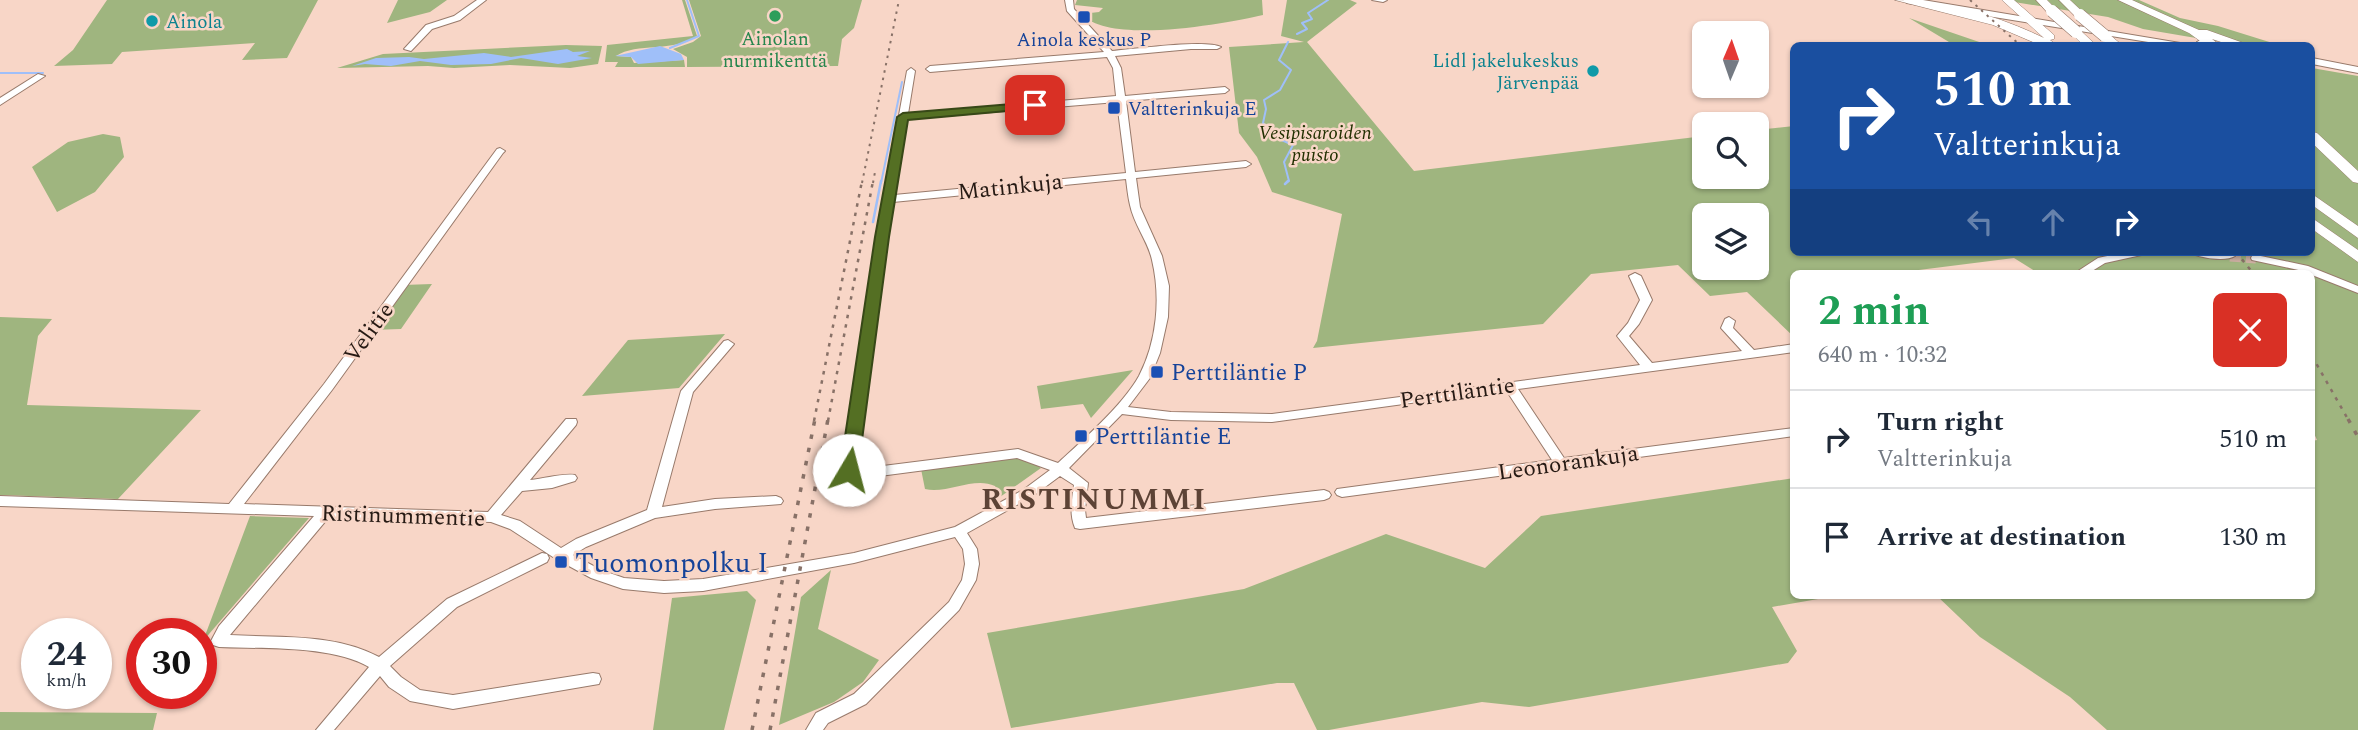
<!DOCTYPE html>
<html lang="en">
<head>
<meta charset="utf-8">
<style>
	body { margin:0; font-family:Spectral,serif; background:#f2f2f3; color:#1f2937; height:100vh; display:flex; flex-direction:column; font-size:26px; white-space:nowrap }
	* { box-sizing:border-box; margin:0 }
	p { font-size:23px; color:#747a83 }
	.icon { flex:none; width:38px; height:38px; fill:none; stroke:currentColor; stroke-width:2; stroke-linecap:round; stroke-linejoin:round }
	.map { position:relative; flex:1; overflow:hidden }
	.side { position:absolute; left:1790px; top:270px; width:525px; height:329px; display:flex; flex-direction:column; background:#fff; border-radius:10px; box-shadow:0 2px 5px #0004 }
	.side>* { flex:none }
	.guide { position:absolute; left:1790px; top:42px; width:525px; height:214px; border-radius:10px; box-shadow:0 2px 5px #0004; background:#1a4fa0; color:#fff; overflow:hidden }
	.needle { width:46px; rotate:2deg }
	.fabs { position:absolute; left:1692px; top:21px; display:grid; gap:14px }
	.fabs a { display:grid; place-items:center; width:77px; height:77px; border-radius:10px; background:#fff; box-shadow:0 2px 5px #0004; font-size:35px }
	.speed { position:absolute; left:21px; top:618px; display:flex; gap:14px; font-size:35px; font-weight:700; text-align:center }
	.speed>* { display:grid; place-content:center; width:91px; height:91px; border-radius:50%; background:#fff; box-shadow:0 2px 5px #0004; line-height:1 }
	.speed small { font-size:18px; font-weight:400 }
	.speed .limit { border:10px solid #d22; background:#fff; color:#111 }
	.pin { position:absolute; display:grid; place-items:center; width:60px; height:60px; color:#fff; margin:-30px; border-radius:14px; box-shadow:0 4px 10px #0006 }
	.me { position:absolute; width:77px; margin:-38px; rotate:8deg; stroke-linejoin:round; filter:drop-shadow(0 0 5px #0008) }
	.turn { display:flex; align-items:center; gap:24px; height:147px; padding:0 28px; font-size:32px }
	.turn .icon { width:91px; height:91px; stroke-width:2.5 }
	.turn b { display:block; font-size:49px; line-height:60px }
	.lanes { display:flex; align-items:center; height:66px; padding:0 28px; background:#0003; justify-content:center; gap:35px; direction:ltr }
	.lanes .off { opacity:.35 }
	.round { display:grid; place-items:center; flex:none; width:74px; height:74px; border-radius:10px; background:#f2f2f3 }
	.head { display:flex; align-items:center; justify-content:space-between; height:119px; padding:0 28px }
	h1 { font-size:42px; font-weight:700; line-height:52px; color:#1e9e55 }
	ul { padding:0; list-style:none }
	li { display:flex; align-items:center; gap:21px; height:98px; padding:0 28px; border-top:2px solid #e0e1e3 }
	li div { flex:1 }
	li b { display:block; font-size:26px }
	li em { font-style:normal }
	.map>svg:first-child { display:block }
	.green { fill:#9fb57f; fill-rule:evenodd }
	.water { fill:#9fbff9 }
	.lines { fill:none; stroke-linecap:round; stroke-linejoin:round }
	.stream-far1 { stroke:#9fbff9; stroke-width:2 }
	.stream { stroke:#9fbff9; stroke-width:2.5 }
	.minor-tunnel { stroke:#ceb0a3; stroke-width:11; stroke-dasharray:11 5; stroke-linecap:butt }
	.minor-casing { stroke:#987a6b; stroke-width:2 }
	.major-casing { stroke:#987a6b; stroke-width:2 }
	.highway-casing { stroke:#987a6b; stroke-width:1 }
	.minor { fill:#fff; fill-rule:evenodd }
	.major { fill:#fff; fill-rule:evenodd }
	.highway { fill:#fff; fill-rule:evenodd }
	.rail-far2 { stroke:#887167; stroke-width:2; stroke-dasharray:2.5 5; stroke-linecap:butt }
	.rail-far1 { stroke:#887167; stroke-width:2.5; stroke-dasharray:3.5 6; stroke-linecap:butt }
	.rail { stroke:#887167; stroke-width:3.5; stroke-dasharray:4.5 9; stroke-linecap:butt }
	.highway-bridge-casing { stroke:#987a6b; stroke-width:13; stroke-linecap:butt }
	.highway-bridge { stroke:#fff; stroke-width:12 }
	.route { fill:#546f23; stroke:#374817; stroke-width:2 }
	.leisure-dot { fill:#2e9e5b; stroke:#f8d6c7; stroke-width:2.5 }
	.transit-dot { fill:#1a4fb4; stroke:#f8d6c7; stroke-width:2.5 }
	.culture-dot { fill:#0f9aa8; stroke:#f8d6c7; stroke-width:2.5 }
	.labels { text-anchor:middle; stroke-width:5; stroke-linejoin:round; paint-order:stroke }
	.far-culture-label { font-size:19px; fill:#0d838f; stroke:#f8d6c7; text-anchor:start }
	.far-leisure-label { font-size:19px; fill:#27864d; stroke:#f8d6c7 }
	.far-transit-label { font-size:19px; fill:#164399; stroke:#f8d6c7 }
	.far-park-label { font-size:19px; font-style:italic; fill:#212f00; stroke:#f8d6c7 }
	.street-label { font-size:23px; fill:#261a14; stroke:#f8d6c7 }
	.transit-label { font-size:23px; fill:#164399; stroke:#f8d6c7; text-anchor:start }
	.near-transit-label { font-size:28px; fill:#164399; stroke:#f8d6c7; text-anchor:start }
	.district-label { font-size:30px; font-weight:bold; letter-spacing:2px; fill:#5d4336; stroke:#f8d6c7 }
</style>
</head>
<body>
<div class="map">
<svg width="2358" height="730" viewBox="0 0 2358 730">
	<rect width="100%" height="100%" fill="#f8d6c7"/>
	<path class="green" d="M107,0H318L287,58L242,60L255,43L122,52L112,64L54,66L73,50Z
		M398,0H447L430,12L387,23Z
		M682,0H685L697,36C673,53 637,42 616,56L631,57L634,63L684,60L685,67H615L618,62H605L607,45L693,36Z
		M689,0H862L854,28L842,39L838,66L687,67V57L673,49L693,42L701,36Z
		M1077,0H1262L1263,15C1224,24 1108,45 1082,14L1099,12L1103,8L1075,5Z
		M1287,0H1350L1357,3L1307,42L1414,171L1704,136V177H1757V130L1794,126V252H2312V68L2358,76V730H2107L2070,697L1980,637L1936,595H2312V441L2317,440L2312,429V273H2038L2014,258L1895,273H1794V337L1747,292L1710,296L1678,265L1591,274L1543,324L1313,348L1317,341L1342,214L1272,192L1257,157L1239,133L1229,47L1304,42L1281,36ZM1704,215H1757V268H1704Z
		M2002,0H2139L2180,18L2218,26L2279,45H2242L2190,37L2143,29L2108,17Z
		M1909,18L1988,45H1954Z
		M566,45L602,46L598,64L570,68L510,65L454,68L428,66L337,68L383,54Z
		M103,134L120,137L124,157L95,192L57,212L32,167L68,142Z
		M432,284L401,329L371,330L403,285Z
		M0,317L52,319L38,336L27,405L201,410L118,499L0,495Z
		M725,334L679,388L582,396L628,340Z
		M1133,370L1091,418L1083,404L1041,409L1037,386Z
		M1023,457L1041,468L1000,497L995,486C974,476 948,494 925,489L921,469Z
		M1794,478V595H1841L1772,607L1797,651L1788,663L1529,707L1482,702L1329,730H1317L1294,683H1277L1011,728L987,633L1244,589L1386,534L1485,568L1541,516Z
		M250,516L309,518L203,641Z
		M831,570L818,629L879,660L863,682L834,702L779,725L801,597Z
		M747,591L756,600L724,730H653L672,598Z
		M0,712L157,713L153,730H0Z"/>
	<path class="water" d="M660,46L681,54L684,60L638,64L631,57L615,56Z
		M567,49L573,52L590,51L577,56L592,58L558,64L521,58L491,64L451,65L420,61L391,66L365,64L352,66L376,58L409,57L424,59L484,53L511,57Z"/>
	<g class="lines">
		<path class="stream-far1" d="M1297,34L1307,29L1302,23L1312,19L1308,13L1328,0
			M670,48L699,36L687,0
			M0,73H43
			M881,183L902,82
			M1286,183L1289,181L1284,162L1293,145L1277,138L1263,123L1266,109L1264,100L1280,90L1291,70L1279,60L1288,42"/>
		<path class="stream" d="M1285,184L1288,181
			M873,222L881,181"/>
		<path class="minor-tunnel" d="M2230,256L2256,258"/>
		<defs>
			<path id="minor" d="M477,0H486L460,20L432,29L411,51L404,49L426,25L454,16Z
				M1065,0H1073L1074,9L1112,51C1134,49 1206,39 1221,47L1217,49H1191L1115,56L1121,68L1125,96L1225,87L1229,90L1225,93L1126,101L1135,172L1246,161L1251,164L1246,167L1136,178L1140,207L1162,256L1169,286L1168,317L1160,353L1150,378L1128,407L1171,412L1272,414L1640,365L1617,336L1628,323L1640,300L1629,276L1635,273L1641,276L1652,300L1639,324L1629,336L1652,363L1742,351L1721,328L1725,319L1729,317L1735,321L1733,328L1754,350L1794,344V352L1518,389L1564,458L1794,428V436L1342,497L1337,495L1335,492L1337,489L1552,460L1506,390L1272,422L1171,420L1122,414L1069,468L1088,483L1085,510L1086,518L1324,490L1329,492L1331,495L1329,498L1324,500L1080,529L1075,528C1069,514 1072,499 1074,485L1060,476L1033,496L967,533L977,549L979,564L976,580L959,610L866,704L828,723L823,730H806L816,713L854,694L949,602L962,580L965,564L963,549L955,537L854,563L703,591L664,593L623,589L591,578L556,559L510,529L491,522L329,517L230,635C279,638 335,633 379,657L447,599L542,553L547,554L549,558L547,562L457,607L390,666L401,677L420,690L453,695L593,673L599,674L601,679L599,684L593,685L453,709L410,701L389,687L380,676L334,730H316L369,667C331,645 263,649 219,647L213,645L211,641L219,626L314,516L0,506V496L229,504L324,384L497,149L500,148L505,151L503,153L332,390L244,504L488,512L566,419H576L577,422L576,425L530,480C543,479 563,473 575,475L577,478L575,481L552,488L522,491L501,515L520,521L561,548L576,539L647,510L681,391L724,341L728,340L734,344L693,392L662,507L715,499L776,496L781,498L783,501L781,504L715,509L655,518L586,547L573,555L601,570L624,578L664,581L703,579L854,553L955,527L1023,490L1050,470L1017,458L857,479L844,472L842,469L877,237L907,71L911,68L915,71L908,114L1116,96L1113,68L1107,57L930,72L926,69L930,66L1104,52L1067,11ZM1117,102L1126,173L894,195L907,119ZM1126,179C1127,187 1128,197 1130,205C1134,225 1148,241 1152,260C1161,298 1157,341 1139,376C1123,405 1083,440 1058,463L1018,449L859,469L856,467L893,202Z
				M1372,0H1387L1383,2Z
				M38,74L45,76L0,105V98Z
				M2126,252H2147L2146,254L2105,263L2089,273H2075L2098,258Z
				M2189,252L2234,254L2235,256C2226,262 2198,258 2189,252Z
				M2256,255L2308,266L2358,286V293L2312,275V273L2252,260L2251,258L2252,256Z"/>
			<path id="major" d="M1903,0H1923L2198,46H2173L1907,3Z
				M2202,39L2230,46L2199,44L2197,42Z
				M2312,58L2358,67V73L2312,64Z"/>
			<path id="highway" d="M1895,0C1944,0 1999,16 2044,38L2002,0H2014L2054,35V39L2050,40L2058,46H2042L1993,25Z
				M2036,0H2047L2058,11L2048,13Z
				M2059,0H2070L2086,15L2076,17Z
				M2118,0H2132L2199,30H2207L2252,46H2233L2212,39L2221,46H2207L2189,33Z
				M2072,30H2080L2097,46H2084L2072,34Z
				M2101,34H2109L2123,46H2109L2101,38Z
				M2312,132L2317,133L2358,171V183L2353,182L2312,143Z
				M2312,194L2358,226V238L2312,205Z
				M2312,218L2358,250V262L2312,229Z"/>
		</defs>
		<use href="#minor" class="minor-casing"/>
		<use href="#major" class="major-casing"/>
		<use href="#highway" class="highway-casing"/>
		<use href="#minor" class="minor"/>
		<use href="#major" class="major"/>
		<use href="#highway" class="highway"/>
		<path class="rail-far2" d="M1970,0L2021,46
			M862,183L899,0
			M873,183L875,172"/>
		<path class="rail-far1" d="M2236,252L2253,273
			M2312,356L2349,421
			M814,421L862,181
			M828,421L873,181"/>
		<path class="rail" d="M2348,419L2358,437
			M752,730L815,419
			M770,730L828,419"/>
		<defs>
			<path id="highway-bridge" d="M2052,11L2076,32
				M2080,15L2105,36"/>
		</defs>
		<use href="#highway-bridge" class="highway-bridge-casing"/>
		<use href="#highway-bridge" class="highway-bridge"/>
	</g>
	<path class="route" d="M1035,102L1040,105L1039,108L908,120L889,237L858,470L855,474H843L840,470L875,237L897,117L903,113Z"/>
	<circle class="leisure-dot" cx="775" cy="16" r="7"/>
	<g class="transit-dot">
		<rect x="1077" y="10" width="14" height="14" rx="3.5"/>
		<rect x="1107" y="101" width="14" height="14" rx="3.5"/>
		<rect x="1150" y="365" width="14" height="14" rx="3.5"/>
		<rect x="1074" y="429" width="14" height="14" rx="3.5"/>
		<rect x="554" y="555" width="14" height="14" rx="3.5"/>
	</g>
	<g class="culture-dot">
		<circle cx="152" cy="21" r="7"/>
		<circle cx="1593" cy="71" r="7"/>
	</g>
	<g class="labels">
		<g class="far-culture-label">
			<text x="166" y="28">Ainola</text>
			<text x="1579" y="67" text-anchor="end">Lidl jakelukeskus<tspan x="1579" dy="22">Järvenpää</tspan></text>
		</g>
		<g class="far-leisure-label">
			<text x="775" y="45">Ainolan<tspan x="775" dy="22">nurmikenttä</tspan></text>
		</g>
		<g class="far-transit-label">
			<text x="1084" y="46">Ainola keskus P</text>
			<text x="1128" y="115" text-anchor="start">Valtterinkuja E</text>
		</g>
		<g class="far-park-label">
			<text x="1315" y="139">Vesipisaroiden<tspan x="1315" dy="22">puisto</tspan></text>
		</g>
		<g class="street-label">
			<text transform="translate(1010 186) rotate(-6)" y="8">Matinkuja</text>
			<text transform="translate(368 332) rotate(-54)" y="8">Velitie</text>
			<text transform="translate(1457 392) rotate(-8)" y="8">Perttiläntie</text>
			<text transform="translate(1568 462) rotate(-8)" y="8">Leonorankuja</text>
			<text transform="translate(403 515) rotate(2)" y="8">Ristinummentie</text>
		</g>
		<g class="transit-label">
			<text x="1171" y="380">Perttiläntie P</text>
			<text x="1095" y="444">Perttiläntie E</text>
		</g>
		<g class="near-transit-label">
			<text x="575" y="572">Tuomonpolku I</text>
		</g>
		<g class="district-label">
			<text x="1094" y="509">RISTINUMMI</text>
		</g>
	</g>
</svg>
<div class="fabs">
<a><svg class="needle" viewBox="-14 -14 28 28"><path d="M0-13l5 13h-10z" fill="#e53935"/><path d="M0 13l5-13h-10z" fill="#747a83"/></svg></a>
<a><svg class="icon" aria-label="search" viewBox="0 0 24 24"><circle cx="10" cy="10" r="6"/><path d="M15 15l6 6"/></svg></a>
<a><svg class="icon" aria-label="layers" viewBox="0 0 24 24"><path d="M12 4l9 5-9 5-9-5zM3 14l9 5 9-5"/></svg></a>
</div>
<div class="speed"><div>24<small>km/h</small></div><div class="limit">30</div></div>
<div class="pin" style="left:1035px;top:105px;background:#d93025"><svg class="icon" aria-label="arrive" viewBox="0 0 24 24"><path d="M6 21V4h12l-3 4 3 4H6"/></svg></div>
<svg class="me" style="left:849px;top:470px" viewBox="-20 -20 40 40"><circle r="19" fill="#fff"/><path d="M0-13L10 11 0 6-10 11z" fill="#546f23"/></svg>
<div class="guide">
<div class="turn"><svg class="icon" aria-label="right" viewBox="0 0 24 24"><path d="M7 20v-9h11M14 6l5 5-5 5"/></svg><div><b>510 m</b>Valtterinkuja</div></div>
<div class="lanes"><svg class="icon off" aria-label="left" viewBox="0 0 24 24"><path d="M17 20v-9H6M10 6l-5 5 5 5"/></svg><svg class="icon off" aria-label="ahead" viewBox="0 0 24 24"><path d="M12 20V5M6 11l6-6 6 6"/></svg><svg class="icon" aria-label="right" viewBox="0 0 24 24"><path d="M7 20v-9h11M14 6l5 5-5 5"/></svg></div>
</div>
<section class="side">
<div class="head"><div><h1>2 min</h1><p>640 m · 10:32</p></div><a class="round" style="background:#d93025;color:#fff"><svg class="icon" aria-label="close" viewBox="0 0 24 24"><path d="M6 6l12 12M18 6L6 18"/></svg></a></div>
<ul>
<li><svg class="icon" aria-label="right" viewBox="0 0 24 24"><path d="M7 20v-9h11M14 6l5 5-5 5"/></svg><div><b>Turn right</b><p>Valtterinkuja</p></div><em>510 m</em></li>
<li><svg class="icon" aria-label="arrive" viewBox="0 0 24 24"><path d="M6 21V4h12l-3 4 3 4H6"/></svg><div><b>Arrive at destination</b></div><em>130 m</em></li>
</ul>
</section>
</div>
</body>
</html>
